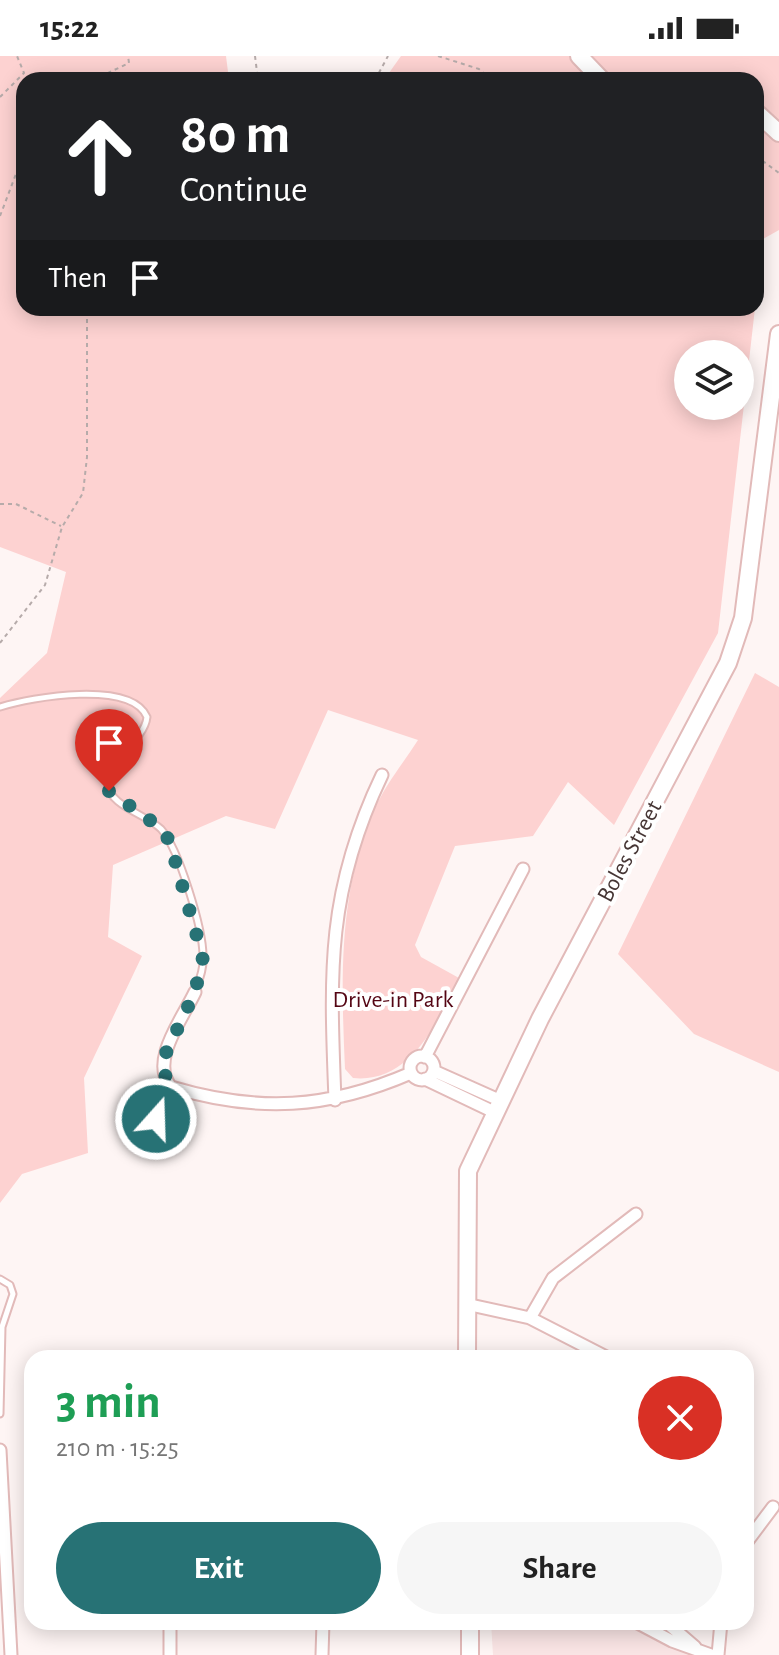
<!DOCTYPE html>
<html lang="en">
<head>
<meta charset="utf-8">
<style>
	body { margin:0; font-family:"Alegreya Sans",sans-serif; background:#f6f6f6; color:#222; height:100vh; display:flex; flex-direction:column; font-size:30px; white-space:nowrap }
	* { box-sizing:border-box; margin:0 }
	p { font-size:26px; color:#767676 }
	.icon { flex:none; width:44px; height:44px; fill:none; stroke:currentColor; stroke-width:2; stroke-linecap:round; stroke-linejoin:round }
	.map { position:relative; flex:1; overflow:hidden }
	.side { position:absolute; left:24px; top:1294px; width:730px; height:280px; display:flex; flex-direction:column; background:#fff; border-radius:24px; box-shadow:0 4px 20px #0003 }
	.side>* { flex:none }
	.guide { position:absolute; left:16px; top:16px; width:748px; height:244px; border-radius:24px; box-shadow:0 4px 20px #0003; background:#202124; color:#fff; overflow:hidden }
	.fabs { position:absolute; left:674px; top:284px; display:grid; gap:16px }
	.fabs a { display:grid; place-items:center; width:80px; height:80px; border-radius:50%; background:#fff; box-shadow:0 4px 20px #0003; font-size:40px }
	.pin { position:absolute; display:grid; place-items:center; width:68px; height:68px; color:#fff; margin:-82px -34px; border-radius:50% 50% 50% 0; rotate:-45deg; box-shadow:0 0 8px #0007 }
	.pin .icon { rotate:45deg }
	.me { position:absolute; width:88px; margin:-44px; rotate:20deg; stroke-linejoin:round; filter:drop-shadow(0 0 6px #0008) }
	.turn { display:flex; align-items:center; gap:28px; height:168px; padding:0 32px; font-size:36px }
	.turn .icon { width:104px; height:104px; stroke-width:2.5 }
	.turn b { display:block; font-size:56px; line-height:68px }
	.then { display:flex; align-items:center; height:76px; padding:0 32px; background:#0003; gap:16px; font-size:30px }
	.round { display:grid; place-items:center; flex:none; width:84px; height:84px; border-radius:42px; background:#f6f6f6 }
	.headline { display:flex; align-items:center; justify-content:space-between; height:136px; padding:0 32px }
	h1 { font-size:48px; font-weight:700; line-height:60px; color:#1e9e55 }
	.button { display:flex; gap:16px; margin-top:auto; padding:16px 32px }
	.button a { flex:1; height:92px; border-radius:48px; background:#277275; color:#fff; font-size:32px; font-weight:700; line-height:92px; text-align:center }
	.button a+a { background:#f6f6f6; color:#222 }
	.status { display:flex; justify-content:space-between; align-items:center; height:56px; padding:0 40px; background:#fff; direction:ltr }
	.status svg { height:22px; fill:currentColor }
	.map>svg:first-child { display:block }
	.built { fill:#f9e4e4 }
	.green { fill:#fdd2d1; fill-rule:evenodd }
	.lines { fill:none; stroke-linecap:round; stroke-linejoin:round }
	.lane-casing { stroke:#e2bab9; stroke-width:9 }
	.street-casing { stroke:#e2bab9; stroke-width:15 }
	.secondary-casing { stroke:#e2bab9; stroke-width:20 }
	.path { stroke:#b6abaa; stroke-width:2; stroke-dasharray:4 4; stroke-linecap:butt }
	.lane { stroke:#fff; stroke-width:5 }
	.street { stroke:#fff; stroke-width:11 }
	.secondary { stroke:#fff; stroke-width:16 }
	.route { stroke:#277275; stroke-width:14; stroke-dasharray:0 25.2 }
	.labels { text-anchor:middle; stroke-width:8; stroke-linejoin:round; paint-order:stroke }
	.street-label { font-size:24px; fill:#463635; stroke:#fff }
	.park-label { font-size:24px; fill:#540513; stroke:#fff }
</style>
</head>
<body>
<div class="status"><b>15:22</b><svg viewBox="0 0 49 12"><path d="M0 12V9h3v3zM5 12V6h3v6zM10 12V3h3v9zM15 12V0h3v12zM26 1h20v11H26zM47 4h2v5h-2z"/></svg></div>
<div class="map">
<svg width="779" height="1599" viewBox="0 0 779 1599">
	<rect width="100%" height="100%" fill="#fef5f4"/>
	<path class="built" d="M491,1566H629L690,1599H493Z"/>
	<path class="green" d="M0,0H226L229,24H24V252H755L718,577L614,769L568,726L533,780L455,790L415,889L421,901L459,922C439,965 410,1028 353,1022L345,1013C341,923 338,835 375,752C386,728 404,706 418,684L328,654L275,773L226,760L113,809L108,881L142,900L84,1022L88,1097L22,1118L0,1147V642L47,597L66,516L0,491ZM688,298H740V350H688Z
		M401,0H779V174L763,183L756,242V24H384Z
		M755,617L779,631V1016L694,978L618,898Z"/>
	<g class="lines">
		<defs>
			<path id="lane" d="M0,651C32,641 131,624 147,661C144,688 104,700 107,727C109,750 146,758 161,773C179,793 203,873 203,900C204,913 199,924 195,936
				M0,1223L10,1229L13,1238L2,1271L0,1358"/>
			<path id="street" d="M410 1012a12 12 0 1 1 24 0a12 12 0 1 1-24 0Z
				M425,1001L523,813
				M434,1015L499,1044
				M425,1023L494,1056
				M171,1031C258,1057 328,1053 411,1017
				M171,1031C149,1005 183,962 195,936
				M335,1044C330,917 326,836 382,719
				M156,1082L159,1052L171,1031
				M466,1248L530,1262L608,1302
				M530,1262L553,1222L636,1158
				M0,1394L11,1599
				M746,1487L773,1451
				M170,1566V1599
				M636,1566L672,1585L711,1599
				M666,1566L695,1591
				M322,1599L323,1566
				M718,1599L721,1566"/>
			<path id="secondary" d="M579,0L602,24
				M756,56L779,77
				M467,1302L468,1115L540,963L728,607L743,562L779,278
				M470,1566V1599"/>
		</defs>
		<use href="#lane" class="lane-casing"/>
		<use href="#street" class="street-casing"/>
		<use href="#secondary" class="secondary-casing"/>
		<path class="path" d="M255,0L258,24
			M438,0L479,13L492,24
			M93,24L129,7L128,0
			M375,24L388,0
			M0,41L24,17L17,0
			M756,100L779,117
			M0,160L19,110L24,80
			M0,448H16L61,470
			M0,587L45,529L62,471L83,437L87,401V252"/>
		<use href="#lane" class="lane"/>
		<use href="#street" class="street"/>
		<use href="#secondary" class="secondary"/>
	</g>
	<g class="lines">
		<path class="route" d="M109,735L158,770L169,784L203,901L195,936L164,1001L162,1013L171,1031L162,1043L156,1063"/>
	</g>
	<g class="labels">
		<g class="street-label">
			<text transform="translate(629 795) rotate(-62)" y="8">Boles Street</text>
		</g>
		<g class="park-label">
			<text x="393" y="951">Drive-in Park</text>
		</g>
	</g>
</svg>
<div class="fabs">
<a><svg class="icon" aria-label="layers" viewBox="0 0 24 24"><path d="M12 4l9 5-9 5-9-5zM3 14l9 5 9-5"/></svg></a>
</div>
<div class="pin" style="left:109px;top:735px;background:#d93025"><svg class="icon" aria-label="arrive" viewBox="0 0 24 24"><path d="M6 21V4h12l-3 4 3 4H6"/></svg></div>
<svg class="me" style="left:156px;top:1063px" viewBox="-20 -20 40 40"><circle r="17" fill="#277275" stroke="#fff" stroke-width="3"/><path d="M0-11L8 9 0 5-8 9z" fill="#fff"/></svg>
<div class="guide">
<div class="turn"><svg class="icon" aria-label="ahead" viewBox="0 0 24 24"><path d="M12 20V5M6 11l6-6 6 6"/></svg><div><b>80 m</b>Continue</div></div>
<div class="then">Then<svg class="icon" aria-label="arrive" viewBox="0 0 24 24"><path d="M6 21V4h12l-3 4 3 4H6"/></svg></div>
</div>
<section class="side">
<div class="headline"><div><h1>3 min</h1><p>210 m · 15:25</p></div><a class="round" style="background:#d93025;color:#fff"><svg class="icon" aria-label="close" viewBox="0 0 24 24"><path d="M6 6l12 12M18 6L6 18"/></svg></a></div>
<div class="button"><a>Exit</a><a>Share</a></div>
</section>
</div>
</body>
</html>
